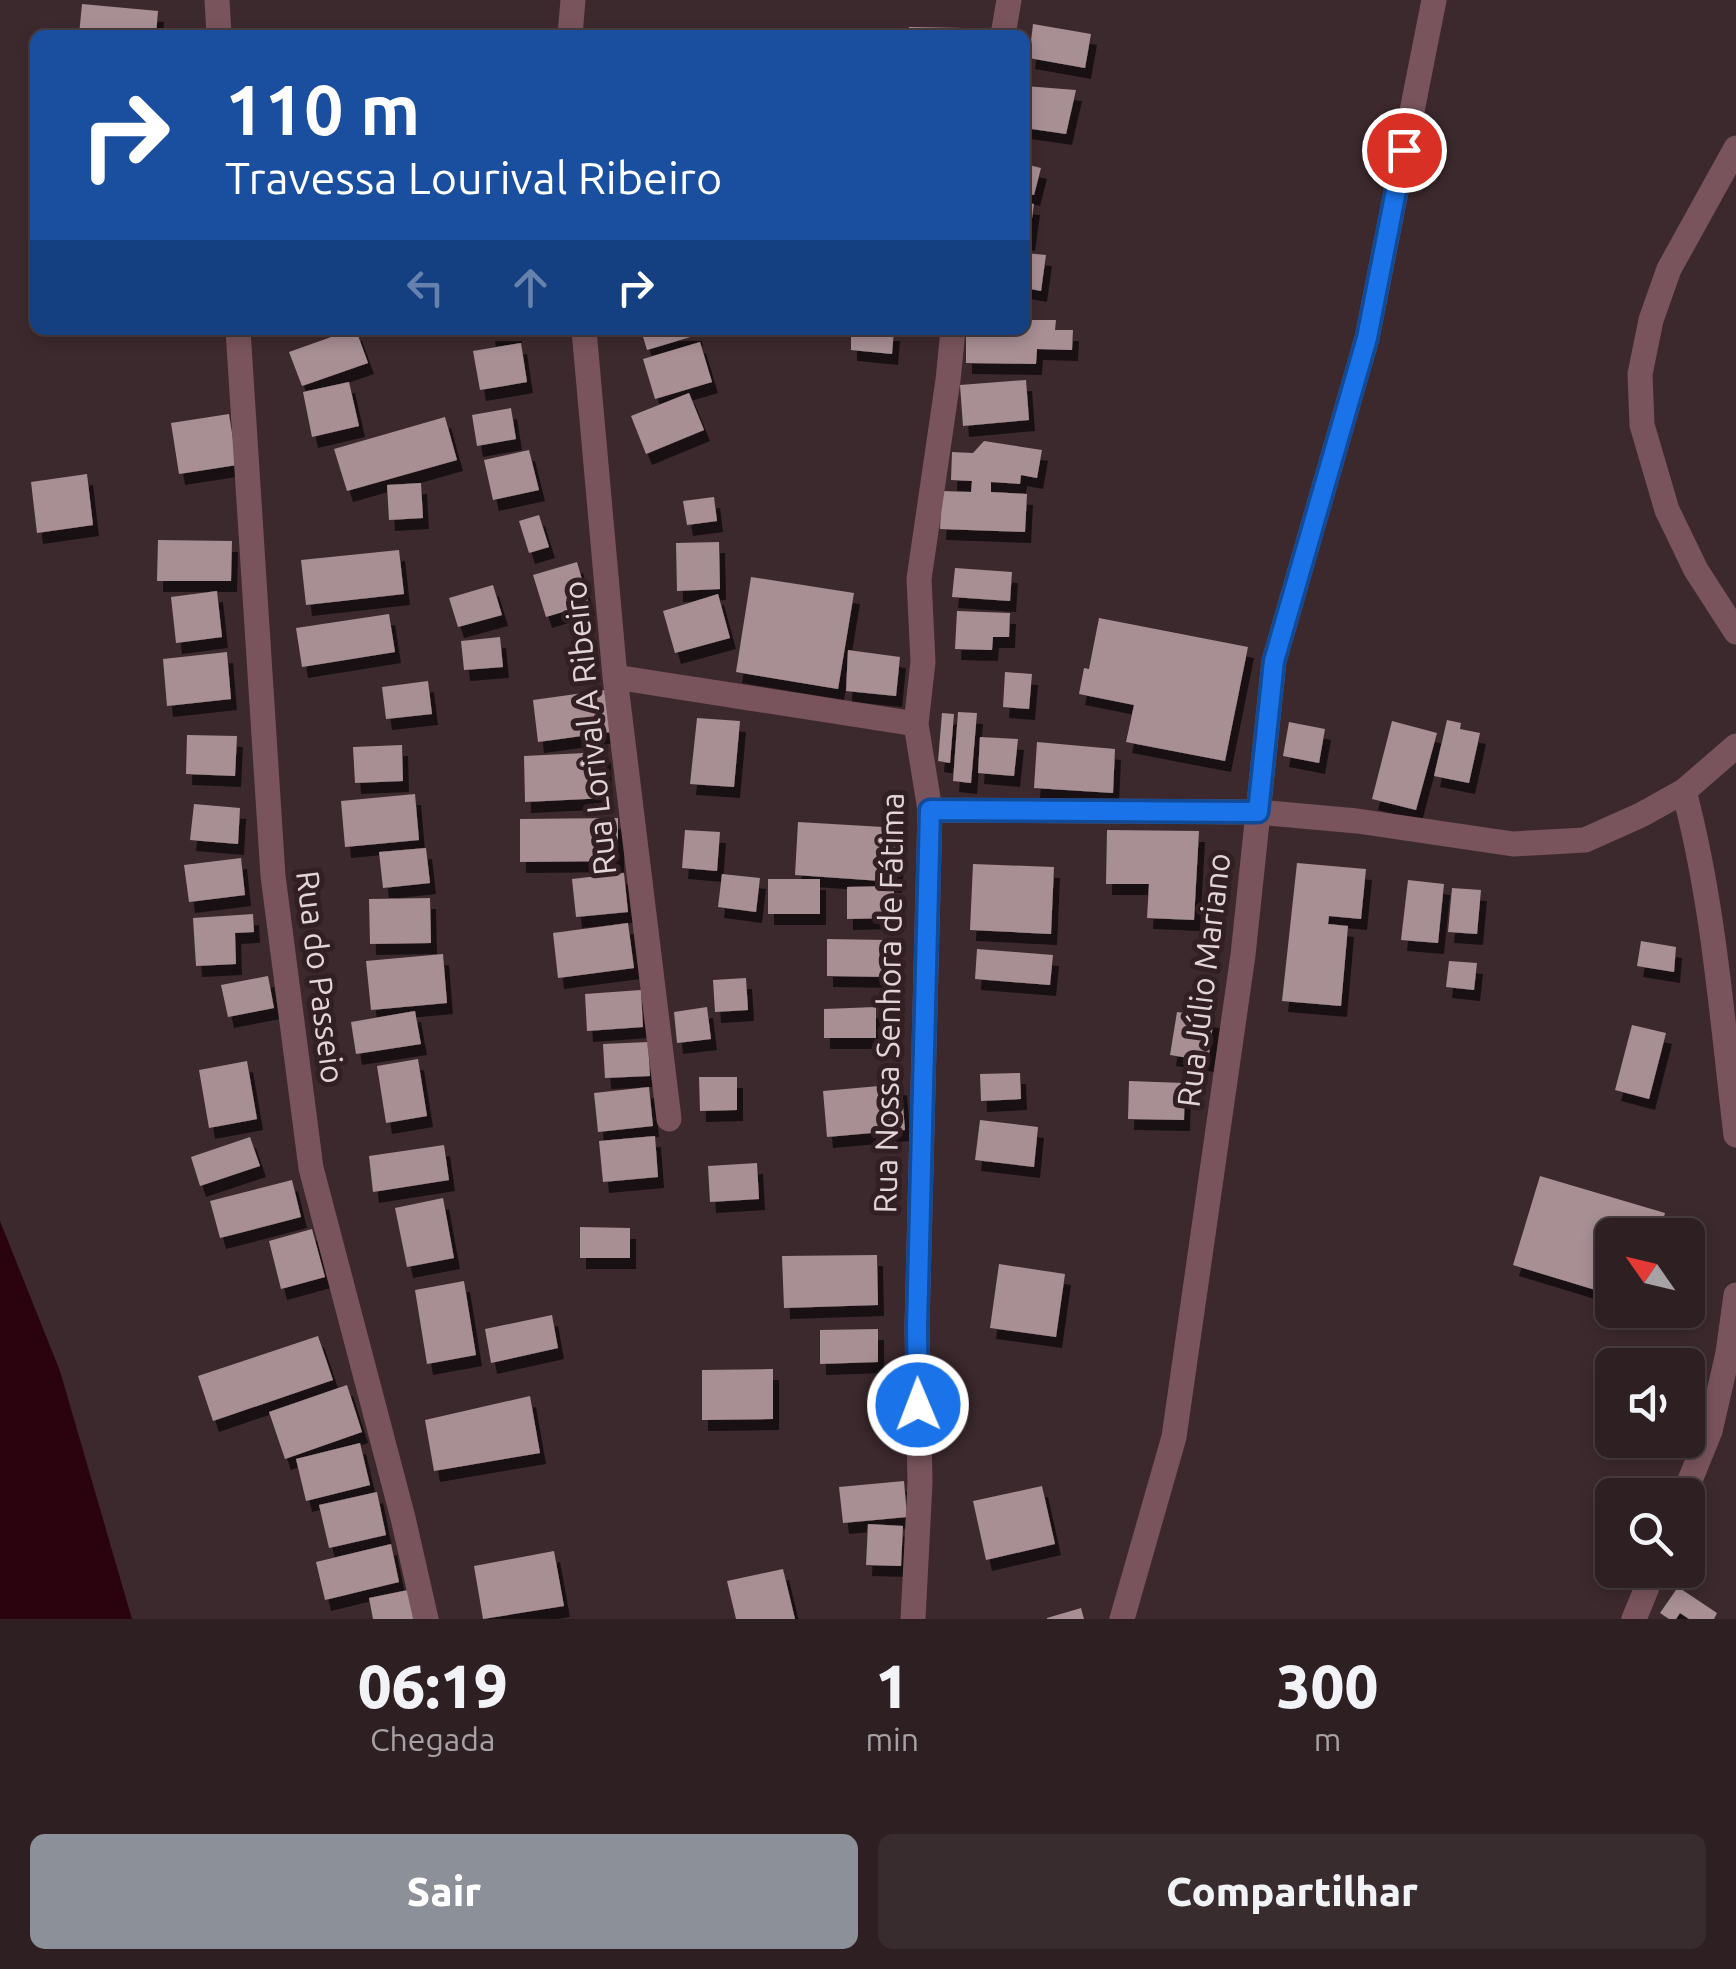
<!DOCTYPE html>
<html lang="pt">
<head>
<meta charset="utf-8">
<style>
	body { margin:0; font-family:Ubuntu,sans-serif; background:#392c2f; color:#f1f3f6; height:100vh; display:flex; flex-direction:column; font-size:38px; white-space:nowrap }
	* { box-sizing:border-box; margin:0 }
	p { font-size:32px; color:#a7a2a5 }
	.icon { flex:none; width:55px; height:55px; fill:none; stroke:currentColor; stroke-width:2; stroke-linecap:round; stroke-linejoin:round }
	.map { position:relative; height:1619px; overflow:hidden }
	.side { display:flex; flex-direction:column; background:#2d1f22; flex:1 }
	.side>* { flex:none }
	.guide { position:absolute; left:30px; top:30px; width:1000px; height:305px; border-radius:15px; box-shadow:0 5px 15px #0003,0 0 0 2px #483d40; background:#1a4fa0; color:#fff; overflow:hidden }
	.needle { width:65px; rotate:304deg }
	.fabs { position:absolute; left:1595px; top:1218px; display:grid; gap:20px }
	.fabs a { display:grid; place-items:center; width:110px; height:110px; border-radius:15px; background:#2d1f22; box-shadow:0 5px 15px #0003,0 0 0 2px #483d40; font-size:50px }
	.pin { position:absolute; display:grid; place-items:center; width:85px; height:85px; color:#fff; margin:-42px; border:5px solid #fff; border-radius:50%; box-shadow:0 2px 10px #0007 }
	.me { position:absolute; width:110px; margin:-55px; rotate:359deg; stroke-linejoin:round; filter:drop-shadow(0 0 8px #0008) }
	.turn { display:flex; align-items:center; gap:35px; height:210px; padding:0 30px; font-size:45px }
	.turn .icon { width:130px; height:130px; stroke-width:2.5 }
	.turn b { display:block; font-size:70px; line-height:85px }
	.lanes { display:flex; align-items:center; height:95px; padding:0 30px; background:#0003; justify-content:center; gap:50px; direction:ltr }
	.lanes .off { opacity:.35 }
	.eta { display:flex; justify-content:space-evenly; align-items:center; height:170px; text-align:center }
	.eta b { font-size:60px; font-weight:800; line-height:70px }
	.cta { display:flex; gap:20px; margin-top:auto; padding:20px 30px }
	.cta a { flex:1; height:115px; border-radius:15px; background:#8c9099; color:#fff; font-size:40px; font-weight:800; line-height:115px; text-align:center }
	.cta a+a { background:#392c2f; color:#f1f3f6 }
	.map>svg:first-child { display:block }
	.water { fill:#2a030f }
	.building { fill:#a78f94; filter:url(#shadow) }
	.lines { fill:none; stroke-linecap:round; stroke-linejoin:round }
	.minor { stroke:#79545c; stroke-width:25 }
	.route-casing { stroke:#114b97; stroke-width:25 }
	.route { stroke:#1a73e8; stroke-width:18 }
	.labels { text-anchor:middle; stroke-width:10; stroke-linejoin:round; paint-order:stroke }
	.street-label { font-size:32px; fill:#e2d5d7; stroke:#311f23 }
</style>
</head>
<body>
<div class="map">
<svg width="1736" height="1619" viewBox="0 0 1736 1619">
	<defs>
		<filter id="shadow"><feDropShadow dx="6" dy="11" stdDeviation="0" flood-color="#0009"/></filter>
	</defs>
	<rect width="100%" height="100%" fill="#3c292d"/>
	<path class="water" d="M0,1221L60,1371L132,1619H0Z"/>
	<path class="building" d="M82,4L158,11L156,35H79Z
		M1033,24L1091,34L1085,68L1029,58Z
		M909,27L964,28V35H908Z
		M1025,86L1076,90L1066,134L1025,128Z
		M1025,164L1041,168L1034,195L1025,193Z
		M1025,203L1034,204L1029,240L1025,239Z
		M1025,253L1046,255L1041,291L1025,288Z
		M1025,320H1056L1055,330H1073L1072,350L1037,349L1036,364L966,363V331L1025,330Z
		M351,330H356L368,363L302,386L289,352Z
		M489,330H516V332L490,337Z
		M641,330H696L697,335L647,350Z
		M851,330H894L892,354L851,350Z
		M700,342L712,382L655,399L643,359Z
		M521,343L527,382L480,390L473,351Z
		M1026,380L1029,420L963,426L960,385Z
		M349,382L359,426L312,437L303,392Z
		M689,393L704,430L646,454L631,416Z
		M511,408L516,439L477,446L472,415Z
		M229,414L237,465L179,474L171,423Z
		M445,417L457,460L347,491L334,449Z
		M984,441L1042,450L1037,478L1021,475L1020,484L991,482V492L1027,494L1025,532L940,529L942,491L971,492L972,481L951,480L952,452L973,453Z
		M529,450L539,490L493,500L484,460Z
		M87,474L93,525L37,533L31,482Z
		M421,483L423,518L389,520L387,485Z
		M714,497L717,521L687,525L683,501Z
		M539,515L549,547L529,553L519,521Z
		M158,540L232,541L231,581H157Z
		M719,542L720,589L677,591L676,543Z
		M399,550L404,594L306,605L301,560Z
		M577,562L589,604L546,617L533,575Z
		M955,568L1012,572L1010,601L952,597Z
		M751,577L854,593L838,689L736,672Z
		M493,585L502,615L458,627L449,598Z
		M217,591L222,637L176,643L171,597Z
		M718,594L730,638L675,653L663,611Z
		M957,611L1010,613L1009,637H993L992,650L955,649Z
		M389,614L395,652L302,667L296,628Z
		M1099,618L1248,647L1225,761L1126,742L1134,705L1079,694L1084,668L1089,669Z
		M500,637L503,667L464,670L461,641Z
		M848,650L900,657L896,696L846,691Z
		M227,652L231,699L167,706L163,659Z
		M1005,672L1032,674L1029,709L1003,707Z
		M428,681L432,714L386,719L382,687Z
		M605,690L611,732L538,742L533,700Z
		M958,712L977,713L971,783L953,781Z
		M942,713L954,714L950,763L938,761Z
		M697,718L740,721L734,787L690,784Z
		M1447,720L1461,723L1460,729L1480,733L1469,783L1434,776Z
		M1392,721L1437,733L1416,810L1372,799Z
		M1289,722L1325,729L1319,763L1283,756Z
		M187,735L237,736L235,776L186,774Z
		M980,737L1018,739L1014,776L978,773Z
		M1037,742L1115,749L1113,793L1034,788Z
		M402,745L403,781L355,783L353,747Z
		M605,752L607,798L525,802L524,756Z
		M415,794L419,840L345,847L341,801Z
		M194,804L240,808L238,844L190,840Z
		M618,818V861L520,862V819Z
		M798,822L900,828L896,882L795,875Z
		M685,830L720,832L717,871L682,868Z
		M1107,830L1199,831L1194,920L1147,918L1149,884H1106Z
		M426,848L430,883L383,888L379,852Z
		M241,858L245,895L189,902L184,865Z
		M1297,863L1366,869L1361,919L1329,916L1328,924L1348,926L1341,1006L1282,1001Z
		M973,864L1054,867L1051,934L970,930Z
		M624,873L628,912L576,917L572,879Z
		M722,874L760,878L756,912L718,907Z
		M768,879H820V914H768Z
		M1408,880L1444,884L1438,943L1401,940Z
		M894,886V918L847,919V887Z
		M1452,888L1481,890L1477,934L1448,932Z
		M430,898L431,943L370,944L369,899Z
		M253,914L254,932L235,933L236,964L196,966L193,918Z
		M628,923L634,968L558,978L553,933Z
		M827,939L886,940V977L827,976Z
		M1641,941L1676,947L1674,972L1637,966Z
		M977,949L1053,955L1050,985L975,979Z
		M443,954L447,1003L371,1010L366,961Z
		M1449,961L1477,963L1474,990L1446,987Z
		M268,976L274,1008L228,1017L221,985Z
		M746,978L748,1010L715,1012L713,980Z
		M641,990L643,1027L587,1031L585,994Z
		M707,1007L711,1039L677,1043L674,1012Z
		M876,1007V1038H824V1009Z
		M415,1011L421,1044L356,1054L351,1022Z
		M1177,1012L1214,1017L1208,1061L1170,1055Z
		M1632,1025L1666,1033L1649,1099L1615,1090Z
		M648,1042L650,1076L605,1078L603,1044Z
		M418,1059L427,1116L386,1123L377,1066Z
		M247,1061L257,1119L209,1128L199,1070Z
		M1020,1073L1021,1099L981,1101L980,1074Z
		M699,1077H737V1110L700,1111Z
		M1129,1081L1185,1083L1184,1120L1128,1119Z
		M901,1084L905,1130L827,1137L823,1091Z
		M649,1087L653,1126L598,1132L594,1093Z
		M980,1120L1038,1127L1034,1167L975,1160Z
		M655,1136L658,1177L603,1182L599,1141Z
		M250,1137L260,1166L200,1186L191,1157Z
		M444,1145L449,1180L373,1192L369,1156Z
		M757,1163L759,1199L710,1202L708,1166Z
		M1540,1176L1665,1213L1659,1235H1612V1295L1513,1265Z
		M292,1180L301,1217L220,1238L210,1201Z
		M443,1198L454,1258L407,1267L395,1208Z
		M580,1227L630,1228V1258H580Z
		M312,1229L325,1277L281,1289L269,1241Z
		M877,1255L878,1305L784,1308L782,1256Z
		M999,1264L1065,1274L1056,1337L990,1328Z
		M464,1281L476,1355L427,1364L415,1290Z
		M552,1315L558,1348L491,1363L485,1329Z
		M878,1329V1362L820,1364V1330Z
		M318,1336L333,1380L213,1421L198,1376Z
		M773,1369V1419L702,1420V1370Z
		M347,1385L362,1432L285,1459L269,1412Z
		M530,1396L540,1453L434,1471L425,1420Z
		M360,1443L370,1485L306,1501L296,1459Z
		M904,1481L907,1517L843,1523L839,1487Z
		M1042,1486L1055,1544L986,1560L973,1501Z
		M377,1492L386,1535L329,1548L319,1505Z
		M868,1524L903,1526L901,1566L866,1565Z
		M391,1544L399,1582L325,1600L316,1562Z
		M554,1551L564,1606L483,1619L474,1566Z
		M783,1569L795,1619H736L727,1581Z
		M1678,1587L1717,1613L1714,1619H1689L1680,1613L1676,1619H1669L1660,1613Z
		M408,1590L414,1619H373L369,1598Z
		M1081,1608L1084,1619H1047V1618Z"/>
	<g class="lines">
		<path class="minor" d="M217,0L219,35
			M570,35L573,0
			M1003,35L1009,0
			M1736,148L1669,269L1651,320L1640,374L1642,425L1667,510L1696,570L1736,632
			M238,330L273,876L311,1168L403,1518L426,1619
			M584,330L615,677L669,1119
			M615,677L916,724
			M1684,791C1714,904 1722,1020 1736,1135
			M930,810L1258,812L1357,821L1513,844L1585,840L1641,815L1684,791L1736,746
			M1684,1495L1710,1431L1728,1353L1736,1295
			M913,1619L920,1483L917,1327L930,810L916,724L923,662L919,579L948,380L953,330
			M1122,1619L1174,1437L1243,955L1274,661L1367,338L1434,0
			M1634,1619L1654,1570"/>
	</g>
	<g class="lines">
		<defs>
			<path id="route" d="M918,1405L917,1327L930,810L1258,812L1274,661L1367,338L1404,150"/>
		</defs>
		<use href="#route" class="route-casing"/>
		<use href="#route" class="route"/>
	</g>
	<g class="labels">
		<g class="street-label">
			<text transform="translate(590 728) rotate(-96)" y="11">Rua Lorival A Ribeiro</text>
			<text transform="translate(320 977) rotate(83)" y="11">Rua do Passeio</text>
			<text transform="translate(1204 980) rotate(-83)" y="11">Rua Júlio Mariano</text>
			<text transform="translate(889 1003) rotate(-89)" y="11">Rua Nossa Senhora de Fátima</text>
		</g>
	</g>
</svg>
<div class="fabs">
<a><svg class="needle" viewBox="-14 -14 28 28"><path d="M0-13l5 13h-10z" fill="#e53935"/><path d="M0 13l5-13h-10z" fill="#a7a2a5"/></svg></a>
<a><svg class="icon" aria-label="sound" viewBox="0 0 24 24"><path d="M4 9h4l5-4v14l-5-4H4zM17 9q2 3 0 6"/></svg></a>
<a><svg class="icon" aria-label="search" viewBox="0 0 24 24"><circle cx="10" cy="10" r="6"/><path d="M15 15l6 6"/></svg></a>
</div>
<div class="pin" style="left:1404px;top:150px;background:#d93025"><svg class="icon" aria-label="arrive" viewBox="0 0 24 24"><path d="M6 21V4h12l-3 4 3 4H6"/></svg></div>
<svg class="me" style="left:918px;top:1405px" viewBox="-20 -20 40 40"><circle r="17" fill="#1a73e8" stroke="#fff" stroke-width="3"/><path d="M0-11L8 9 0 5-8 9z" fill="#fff"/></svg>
<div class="guide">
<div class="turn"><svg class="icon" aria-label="right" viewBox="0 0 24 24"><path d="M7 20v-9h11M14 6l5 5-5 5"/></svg><div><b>110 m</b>Travessa Lourival Ribeiro</div></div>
<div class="lanes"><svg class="icon off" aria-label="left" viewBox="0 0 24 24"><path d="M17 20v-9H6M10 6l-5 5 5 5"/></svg><svg class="icon off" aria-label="ahead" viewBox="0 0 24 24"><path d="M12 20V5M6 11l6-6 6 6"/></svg><svg class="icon" aria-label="right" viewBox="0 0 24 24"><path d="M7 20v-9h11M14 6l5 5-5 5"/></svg></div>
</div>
</div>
<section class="side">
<div class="eta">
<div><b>06:19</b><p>Chegada</p></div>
<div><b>1</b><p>min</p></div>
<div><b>300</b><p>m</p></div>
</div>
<div class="cta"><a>Sair</a><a>Compartilhar</a></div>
</section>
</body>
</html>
